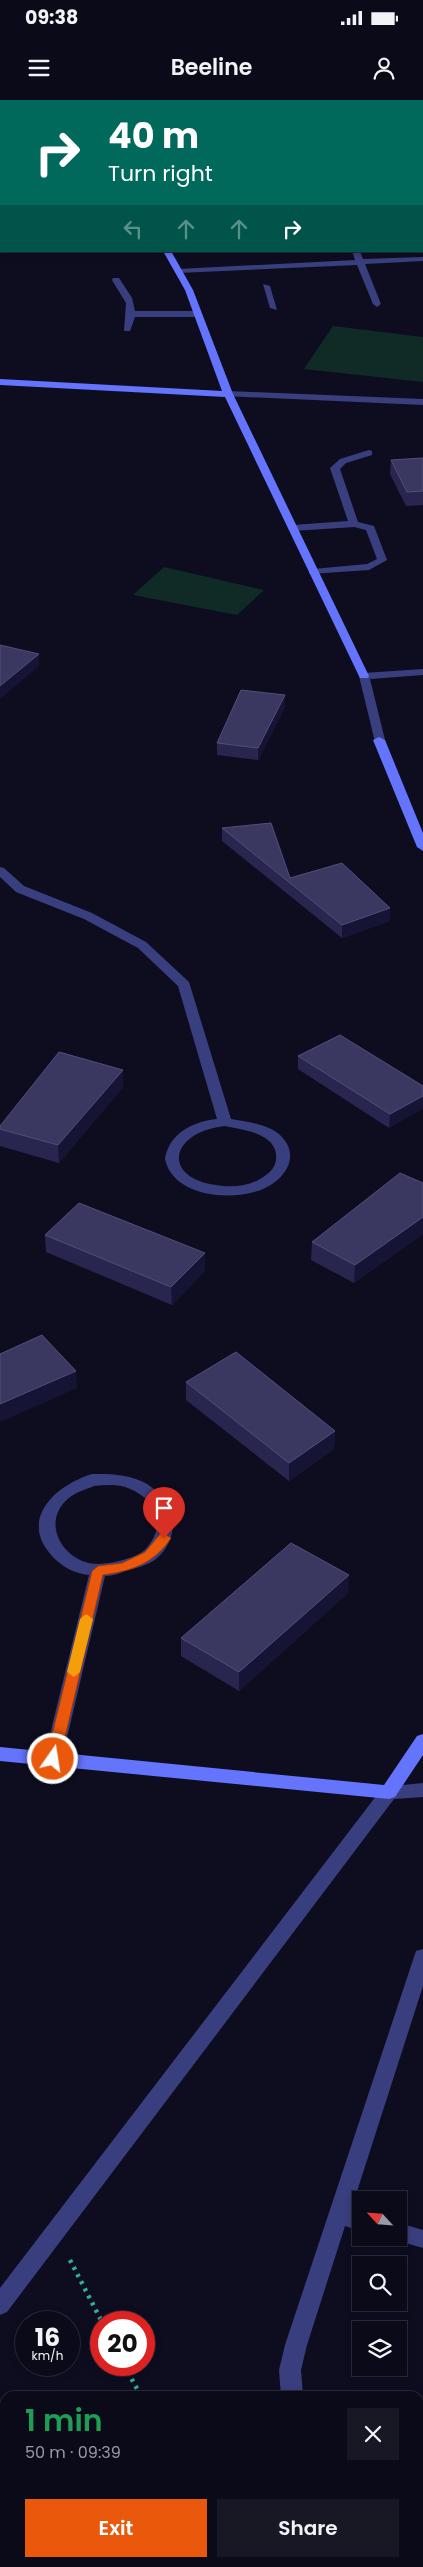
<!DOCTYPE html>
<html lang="en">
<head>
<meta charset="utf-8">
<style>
	body { margin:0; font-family:Poppins,sans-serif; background:#181825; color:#f1f3f6; height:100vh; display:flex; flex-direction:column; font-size:19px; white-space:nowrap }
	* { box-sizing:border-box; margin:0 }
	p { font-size:16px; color:#999aa2 }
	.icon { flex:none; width:28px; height:28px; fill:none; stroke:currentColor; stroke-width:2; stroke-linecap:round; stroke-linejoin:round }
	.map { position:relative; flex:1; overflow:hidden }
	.details { position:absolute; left:0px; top:2291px; width:424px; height:176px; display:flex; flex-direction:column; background:#0a0a18; border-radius:15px 15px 0 0; box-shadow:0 2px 8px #0003,0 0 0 1px #2a2b37 }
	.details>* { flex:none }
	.top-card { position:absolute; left:0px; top:0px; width:424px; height:152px; box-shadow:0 2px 8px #0003,0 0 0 1px #2a2b37; background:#00695c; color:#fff; overflow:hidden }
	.needle { width:32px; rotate:296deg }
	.fabs { position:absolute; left:352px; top:2091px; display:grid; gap:10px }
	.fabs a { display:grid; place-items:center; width:55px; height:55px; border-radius:0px; background:#0a0a18; box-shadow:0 2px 8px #0003,0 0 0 1px #2a2b37; font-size:25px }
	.speed { position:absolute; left:15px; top:2211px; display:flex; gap:10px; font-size:25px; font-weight:700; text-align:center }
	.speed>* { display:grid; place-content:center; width:65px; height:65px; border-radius:50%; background:#0a0a18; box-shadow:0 2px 8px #0003,0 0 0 1px #2a2b37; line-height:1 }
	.speed small { font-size:12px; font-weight:400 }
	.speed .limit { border:8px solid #d22; background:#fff; color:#111 }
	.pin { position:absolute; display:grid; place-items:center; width:42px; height:42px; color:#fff; margin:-51px -21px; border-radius:50% 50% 50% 0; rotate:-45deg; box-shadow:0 0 5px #0007 }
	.pin .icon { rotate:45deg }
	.me { position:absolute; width:55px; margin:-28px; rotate:13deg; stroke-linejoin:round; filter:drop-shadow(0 0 4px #0008) }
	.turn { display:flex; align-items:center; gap:18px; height:105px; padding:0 25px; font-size:22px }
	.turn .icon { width:65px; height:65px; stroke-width:2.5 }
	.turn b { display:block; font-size:35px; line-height:42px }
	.lanes { display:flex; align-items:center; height:48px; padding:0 25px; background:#0003; justify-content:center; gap:25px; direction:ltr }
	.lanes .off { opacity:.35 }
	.round { display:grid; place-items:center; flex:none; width:52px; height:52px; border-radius:0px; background:#181825 }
	.head { display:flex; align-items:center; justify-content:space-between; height:85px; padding:0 25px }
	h1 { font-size:30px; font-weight:600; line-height:38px; color:#1e9e55 }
	.button { display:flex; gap:10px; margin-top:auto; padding:10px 25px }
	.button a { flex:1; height:58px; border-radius:0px; background:#ea580c; color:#fff; font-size:20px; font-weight:600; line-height:58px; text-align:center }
	.button a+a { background:#181825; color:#f1f3f6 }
	.status { display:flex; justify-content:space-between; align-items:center; height:35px; padding:0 25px; background:#0a0a18; direction:ltr }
	.status svg { height:14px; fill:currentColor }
	header { display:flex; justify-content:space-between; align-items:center; height:65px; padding:0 25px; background:#0a0a18; font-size:22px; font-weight:600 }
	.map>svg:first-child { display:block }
	.green { fill:#102a26 }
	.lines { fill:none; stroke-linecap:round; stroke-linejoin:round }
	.path { stroke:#2fb098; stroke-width:4.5; stroke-dasharray:3 5; stroke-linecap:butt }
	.lane { fill:#393f7e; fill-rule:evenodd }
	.street { fill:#393f7e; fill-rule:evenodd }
	.secondary { fill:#6574fd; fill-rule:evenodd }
	.wall { fill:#28264e }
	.shaded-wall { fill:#161434 }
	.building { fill:#3a3861; stroke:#514f7a }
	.route { fill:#ea580c; stroke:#983908 }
	.slow { fill:#f59e0b }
</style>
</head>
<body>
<div class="status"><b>09:38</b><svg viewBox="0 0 49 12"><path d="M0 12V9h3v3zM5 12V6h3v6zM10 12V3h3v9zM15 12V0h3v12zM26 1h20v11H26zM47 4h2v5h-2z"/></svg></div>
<header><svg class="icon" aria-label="menu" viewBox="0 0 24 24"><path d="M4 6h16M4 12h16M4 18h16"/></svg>Beeline<svg class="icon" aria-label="person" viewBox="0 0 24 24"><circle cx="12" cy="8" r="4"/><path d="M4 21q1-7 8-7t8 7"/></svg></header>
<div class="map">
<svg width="423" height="2467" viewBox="0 0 423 2467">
	<rect width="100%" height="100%" fill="#0e0d20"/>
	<path class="green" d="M333,226L423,237V282L304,269Z
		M164,467L264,490L237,515L133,495Z"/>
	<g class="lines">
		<path class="path" d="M70,2160L102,2222
			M124,2265L141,2296
			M227,2462L229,2467"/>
		<path class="lane" d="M352,151H360L363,159L423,157V161L365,164L381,204L377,207L373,204L357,165L178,173L174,171L178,169L355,160Z
			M113,178H119L132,198L135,211H198L202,214L198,217H135L130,231H124L126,203L112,180Z
			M263,184L270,186L277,210L270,208Z
			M228,291L423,299V305L225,296V292Z
			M369,350L372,351V355L346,363L340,369L358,422L374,426L387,460L369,470L309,474V470L313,469L367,464L377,459L366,430L354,427L293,431L288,428L293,425L348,421L330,368L340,359Z
			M423,569V575L370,579L385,640L379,643L375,642L359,576L364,573Z
			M0,767L4,768L24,786L92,813L146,842L189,882L231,1019C247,1022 269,1024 281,1036C301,1056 285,1080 263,1089C232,1102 173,1097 165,1059C169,1033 194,1021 217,1019L178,886L138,848L84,819L16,792L0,777ZM225,1026C245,1030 279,1034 276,1060C275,1069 267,1075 260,1079C248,1086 236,1087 223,1086C160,1081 168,1032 225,1026Z
			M92,1374C110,1374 125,1374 141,1381C174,1396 185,1434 156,1459C148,1465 137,1468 128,1470C120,1473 113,1476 105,1476L62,1659L59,1664L53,1666L47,1664L44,1659L89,1475C75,1474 61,1466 52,1456C18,1419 56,1385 92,1374ZM94,1386C104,1385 115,1384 125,1387C152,1396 168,1420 149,1445C143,1454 133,1457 123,1460C111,1463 98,1466 85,1462C57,1452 43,1418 70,1397C77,1392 87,1389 94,1386Z
			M423,1683V1697L394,1699L7,2212L0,2215V2188L383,1687Z"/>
		<path class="street" d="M423,1849V1886L351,2110L361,2113V2131L345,2126L307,2245L301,2270L303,2296H281L279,2270L285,2245L414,1857L416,1851Z
			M399,2123L423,2130V2148L392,2139L399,2138Z
			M419,2412L423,2413V2435L419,2434Z"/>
		<path class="secondary" d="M0,20H1V25H0Z
			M163,151H171L193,190L233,294L369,576L368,578H360L359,576L225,297L0,285V279L222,291L185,190Z
			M379,637L385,640L423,733V751L417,747L373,640Z
			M423,1634V1655L395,1697L389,1699L0,1661V1647L384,1685L417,1636Z"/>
	</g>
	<path class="wall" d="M312,0H423V97L422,1H313Z
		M423,358V405L406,406L390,374L391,360Z
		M285,607L258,660L217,655V643Z
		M222,728L290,778L390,821L342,838L222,741Z
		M298,956L423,986L389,1028L298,969Z
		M123,987L59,1063L0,1046V1026Z
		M423,1083V1134L354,1183L311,1160L312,1142Z
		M45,1135L205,1171L172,1205L46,1152Z
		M186,1282L335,1331L334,1349L289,1381L186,1300Z
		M348,1493L239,1591L181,1556V1538Z"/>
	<path class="shaded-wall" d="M39,554V566L0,599V586Z
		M285,595V607L258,660V648Z
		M390,808V821L342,838V825Z
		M123,970V987L59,1063L58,1045Z
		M423,996V1009L389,1028L390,1014Z
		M423,1117V1134L354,1183L355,1165Z
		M205,1153V1171L172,1205L171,1187Z
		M76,1271L77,1288L0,1322V1304Z
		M335,1331L334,1349L289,1381V1363Z
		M349,1475L348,1493L239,1591V1572Z"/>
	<path class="building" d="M149,0H273L274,1H149Z
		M318,0H423V83L422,1H319Z
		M423,358V391L407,392L391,360Z
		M0,545L39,554L0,586Z
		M241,590L285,595L258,648L217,643Z
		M271,723L290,778L342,763L390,808L342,825L222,728Z
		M340,935L423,986V996L390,1014L298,956Z
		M59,952L123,970L58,1045L0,1029V1026Z
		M400,1073L423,1083V1117L355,1165L312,1142Z
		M79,1103L205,1153L171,1187L45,1135Z
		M42,1235L76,1271L0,1304V1254Z
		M236,1252L335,1331L289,1363L186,1282Z
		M291,1443L349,1475L239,1572L181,1538Z"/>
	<path class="route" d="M164,1433L171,1438C155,1463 132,1471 103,1475L60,1659L53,1664L48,1662L46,1659L92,1471L98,1466L122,1463L145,1452L160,1434Z"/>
	<path class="slow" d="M86,1514L93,1519L80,1572L74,1577L67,1572L80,1519Z"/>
</svg>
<div class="fabs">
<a><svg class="needle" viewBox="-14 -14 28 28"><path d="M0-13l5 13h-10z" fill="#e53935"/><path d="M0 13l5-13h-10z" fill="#999aa2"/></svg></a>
<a><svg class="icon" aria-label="search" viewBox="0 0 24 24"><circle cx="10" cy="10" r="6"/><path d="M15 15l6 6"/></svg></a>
<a><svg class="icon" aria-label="layers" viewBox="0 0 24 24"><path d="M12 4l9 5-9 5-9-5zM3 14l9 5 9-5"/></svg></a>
</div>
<div class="speed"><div>16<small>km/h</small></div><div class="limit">20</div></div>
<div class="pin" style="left:164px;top:1438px;background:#d93025"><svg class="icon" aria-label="arrive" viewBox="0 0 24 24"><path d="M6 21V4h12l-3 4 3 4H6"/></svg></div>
<svg class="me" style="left:53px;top:1659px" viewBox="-20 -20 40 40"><circle r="17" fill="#ea580c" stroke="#fff" stroke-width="3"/><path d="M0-11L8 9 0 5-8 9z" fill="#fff"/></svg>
<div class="top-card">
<div class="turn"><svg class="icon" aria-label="right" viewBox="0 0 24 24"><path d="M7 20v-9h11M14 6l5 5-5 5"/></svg><div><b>40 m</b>Turn right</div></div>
<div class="lanes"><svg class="icon off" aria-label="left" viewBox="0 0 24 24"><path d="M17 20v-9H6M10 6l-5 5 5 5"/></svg><svg class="icon off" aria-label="ahead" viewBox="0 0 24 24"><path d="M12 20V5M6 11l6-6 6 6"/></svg><svg class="icon off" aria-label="ahead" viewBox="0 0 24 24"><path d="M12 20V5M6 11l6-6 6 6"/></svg><svg class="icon" aria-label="right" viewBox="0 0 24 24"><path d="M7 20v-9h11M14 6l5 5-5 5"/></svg></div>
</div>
<section class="details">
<div class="head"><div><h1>1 min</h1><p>50 m · 09:39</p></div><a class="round"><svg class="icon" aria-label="close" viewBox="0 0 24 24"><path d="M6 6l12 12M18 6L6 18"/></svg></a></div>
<div class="button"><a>Exit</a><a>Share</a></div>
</section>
</div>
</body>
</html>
